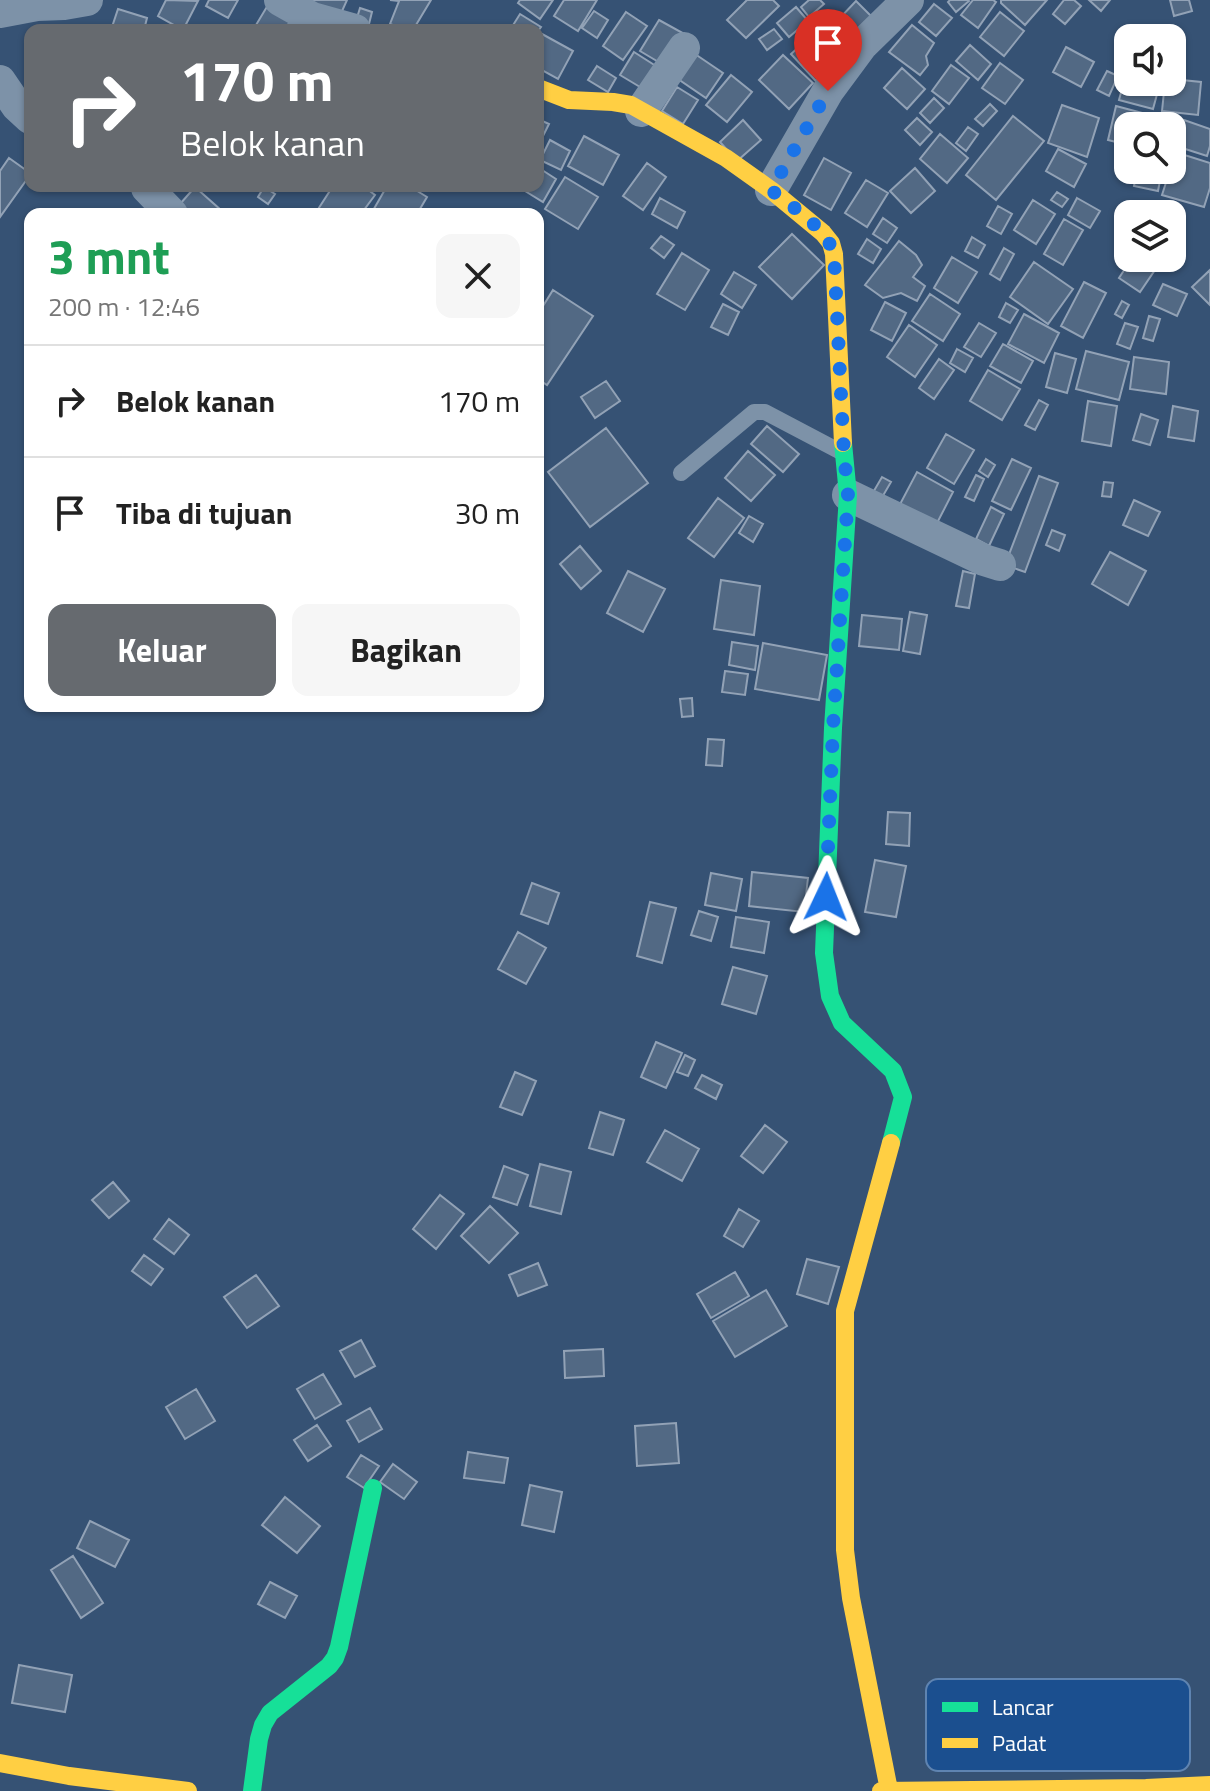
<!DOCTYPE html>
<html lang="id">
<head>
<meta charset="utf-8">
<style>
	body { margin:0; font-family:"Titillium Web",sans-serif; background:#f6f6f6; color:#222; height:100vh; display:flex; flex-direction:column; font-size:30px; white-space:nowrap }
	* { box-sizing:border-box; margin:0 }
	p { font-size:26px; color:#767676 }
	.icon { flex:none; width:44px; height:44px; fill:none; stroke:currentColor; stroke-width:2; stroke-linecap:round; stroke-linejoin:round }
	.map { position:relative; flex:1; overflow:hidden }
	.panel { position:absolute; left:24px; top:208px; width:520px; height:504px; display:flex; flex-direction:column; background:#fff; border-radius:16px; box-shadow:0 2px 6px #0004 }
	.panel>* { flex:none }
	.top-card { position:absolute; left:24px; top:24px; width:520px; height:168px; border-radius:16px; box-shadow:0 2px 6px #0004; background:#666a6f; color:#fff; overflow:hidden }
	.controls { position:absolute; left:1114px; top:24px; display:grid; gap:16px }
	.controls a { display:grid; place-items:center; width:72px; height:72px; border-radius:16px; background:#fff; box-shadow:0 2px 6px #0004; font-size:40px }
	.pin { position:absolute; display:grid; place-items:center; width:68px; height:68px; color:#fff; margin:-82px -34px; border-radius:50% 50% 50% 0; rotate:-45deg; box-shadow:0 0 8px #0007 }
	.pin .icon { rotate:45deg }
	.me { position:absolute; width:88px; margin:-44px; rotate:2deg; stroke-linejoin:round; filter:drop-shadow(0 0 6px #0008) }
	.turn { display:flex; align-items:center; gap:28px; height:168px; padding:0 24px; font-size:36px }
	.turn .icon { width:104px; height:104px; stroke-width:2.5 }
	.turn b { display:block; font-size:56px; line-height:68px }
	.round { display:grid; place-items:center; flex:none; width:84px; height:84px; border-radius:16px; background:#f6f6f6 }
	.head { display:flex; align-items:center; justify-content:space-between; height:136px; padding:0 24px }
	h1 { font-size:48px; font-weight:700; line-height:60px; color:#1e9e55 }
	.button { display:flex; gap:16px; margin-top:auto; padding:16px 24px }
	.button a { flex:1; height:92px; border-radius:16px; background:#666a6f; color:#fff; font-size:32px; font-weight:700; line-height:92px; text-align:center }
	.button a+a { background:#f6f6f6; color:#222 }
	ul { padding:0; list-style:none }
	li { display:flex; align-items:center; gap:24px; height:112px; padding:0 24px; border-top:2px solid #e0e0e0 }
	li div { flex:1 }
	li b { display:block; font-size:30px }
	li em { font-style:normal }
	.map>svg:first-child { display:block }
	.building { fill:#526984; stroke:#92a2b6; stroke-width:2 }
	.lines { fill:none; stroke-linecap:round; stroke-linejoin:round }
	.lane { stroke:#7d92a8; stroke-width:16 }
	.street { stroke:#7d92a8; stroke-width:32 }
	.fast { stroke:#16e098; stroke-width:18 }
	.slow { stroke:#ffcf43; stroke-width:18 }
	.route { stroke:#1a73e8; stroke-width:14; stroke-dasharray:0 25.2 }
	.key { fill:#1b4f8f; stroke:#5f84b1; stroke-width:2 }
	.key-label { font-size:22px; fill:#fff }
</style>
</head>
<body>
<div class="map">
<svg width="1210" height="1791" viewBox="0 0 1210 1791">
	<rect width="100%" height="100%" fill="#365274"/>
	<path class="building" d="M166,0L198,1L183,30L158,16Z
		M209,0H238L228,18L206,6Z
		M271,0L295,15L286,30H253Z
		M308,0H347L338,20Z
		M390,0H431L413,30H406L390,24L399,1Z
		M520,0H553L540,19L518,3Z
		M564,0H597L578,31L554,16Z
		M747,0H773L779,6L746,38L727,20Z
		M809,0H820L824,4L809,17L801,7Z
		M950,0H968L969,1L956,12L948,2Z
		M973,0H993L996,2L978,28L961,15Z
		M1001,0H1047L1025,25L1001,3Z
		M1064,0H1074L1081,6L1065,24L1053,14Z
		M1089,0H1110L1101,11Z
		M1170,0H1189L1192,11L1174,16Z
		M856,1L878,23L859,42L838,20Z
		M934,4L952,18L936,36L919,22Z
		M796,7L808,21L789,37L777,23Z
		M360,8L372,12L368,28L355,24Z
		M118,9L147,18L144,30H111Z
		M594,11L608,20L597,38L582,28Z
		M626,12L647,26L623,60L603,46Z
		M1000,12L1024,31L1004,56L980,37Z
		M520,14L541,27L538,31L510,30Z
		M659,20L690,37L667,67L640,51Z
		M823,25L848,53L816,81L791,54Z
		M912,25L934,43L926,56L928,65L920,75L889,52Z
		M774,29L782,39L767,50L759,39Z
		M542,34L573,51L558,79L538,68V42Z
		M970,45L991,64L978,80L956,61Z
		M1066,47L1094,62L1081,87L1053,72Z
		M634,52L659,68L645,90L620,75Z
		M695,54L723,73L706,98L678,79Z
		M783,55L813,83L789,109L759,80Z
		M1000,63L1023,80L1005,104L982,88Z
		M951,65L969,78L949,104L932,91Z
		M597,66L616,78L608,92L588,80Z
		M902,68L925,89L907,109L884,88Z
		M1107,71L1118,76L1109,96L1097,90Z
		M731,75L752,92L727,122L706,105Z
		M1125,77L1128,78V82H1142L1159,87L1153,109L1119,100Z
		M1172,79L1201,82L1198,115L1162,111L1165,82H1172Z
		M677,87L698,100L683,124L662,111Z
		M934,98L944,108L930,123L920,113Z
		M990,104L997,111L983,126L975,119Z
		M1062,105L1099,118L1087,157L1048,143Z
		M1116,106L1146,114L1143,126H1128V145L1108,140Z
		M1013,116L1044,141L996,200L966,175Z
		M917,118L932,132L920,145L905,130Z
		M538,119L549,124L538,146Z
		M743,120L761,140L737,161L720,142Z
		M1184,120L1210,129V146L1207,156L1176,146Z
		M968,127L978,134L966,151L956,143Z
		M940,134L968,158L947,183L920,159Z
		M584,136L619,155L603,185L568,166Z
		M550,140L570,151L561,170L540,160Z
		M1058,149L1086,164L1074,187L1046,171Z
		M1175,152L1210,163V188L1204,207L1162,195L1170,170H1172Z
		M9,158L30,173V175L0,217V171Z
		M824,158L851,173L831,210L804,195Z
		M647,163L666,177L643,210L623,196Z
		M539,168L556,179L543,202L525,191L528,186H538Z
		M915,168L935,191L911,213L890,191Z
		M1137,170H1162L1158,191L1134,186Z
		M565,177L598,197L578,229L545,209Z
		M866,180L888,193L867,227L845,213Z
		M333,186H363L375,195L361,214H315Z
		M387,186H409L427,197L417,214H371Z
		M195,187L222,211L220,214H190L180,204Z
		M264,187L275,194L268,204L258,197Z
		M1057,192L1068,199L1062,207L1051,200Z
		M660,198L685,212L677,228L652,214Z
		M1077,198L1100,211L1090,228L1068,215Z
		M1033,200L1055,214L1036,244L1014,230Z
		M998,206L1012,214L1001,234L987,226Z
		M1172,215L1183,218L1173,249H1172Z
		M883,218L897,228L887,243L873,234Z
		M1064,219L1083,230L1063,265L1044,254Z
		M792,234L824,265L792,299L759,267Z
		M661,236L674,245L664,258L651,248Z
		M972,237L985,245L978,258L965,251Z
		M867,239L881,249L873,263L858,254Z
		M899,241L916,255L922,265L913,277L925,286L917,301L901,293L883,298L865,285Z
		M1004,248L1014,254L1000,280L990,274Z
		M682,253L709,270L685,310L657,294Z
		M952,257L977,272L958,303L934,288Z
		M1132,258H1156L1161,261L1140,292L1119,278Z
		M1034,262L1073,289L1048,324L1010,297Z
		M1210,270V305L1192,287Z
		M734,272L756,285L742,308L721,294Z
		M1084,282L1106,293L1083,338L1061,326Z
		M1163,284L1187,294L1177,316L1153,305Z
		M553,290L593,316L547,385L538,379V314Z
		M930,294L960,314L943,341L912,321Z
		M1122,301L1129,305L1122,318L1115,314Z
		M885,302L906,313L892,341L871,330Z
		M1006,303L1018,310L1010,323L999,317Z
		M723,304L739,312L728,335L711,327Z
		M1024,314L1059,333L1044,363L1008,344Z
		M1149,316L1160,319L1153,341L1143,338Z
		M979,323L996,333L981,357L964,347Z
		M1125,323L1138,327L1130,349L1117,344Z
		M909,325L937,345L915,377L887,357Z
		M1003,344L1033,361L1021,383L990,366Z
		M957,349L973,358L965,372L950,363Z
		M1086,351L1129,362L1119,400L1076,389Z
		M1055,353L1076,359L1067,393L1046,387Z
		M1134,357L1169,362L1166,394L1130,389Z
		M939,359L954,370L934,399L919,388Z
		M988,370L1020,389L1002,420L970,401Z
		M606,381L620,401L595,418L581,397Z
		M1039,400L1048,405L1035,430L1025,425Z
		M1088,401L1117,406L1111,446L1082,441Z
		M1173,406L1198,411L1194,441L1168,437Z
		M1141,414L1158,420L1150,445L1133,440Z
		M767,426L799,454L783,472L751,444Z
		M606,428L648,483L590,527L548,472Z
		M946,434L974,450L954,484L927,468Z
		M748,451L775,475L751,501L725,478Z
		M986,459L995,465L988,477L979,471Z
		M1012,459L1031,468L1011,510L992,501Z
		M917,472L953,492L935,527L898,508Z
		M976,475L984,479L974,501L965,497Z
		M1039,476L1058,483L1025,572L1005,565Z
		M882,477L891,482L877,506L868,501Z
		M1104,482L1113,483L1111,497L1102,496Z
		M718,498L744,518L714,557L688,538Z
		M1134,500L1160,512L1148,536L1123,525Z
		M991,507L1004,514L989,546L976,539Z
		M749,516L763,524L753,542L739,533Z
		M1052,530L1065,535L1059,551L1046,545Z
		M580,546L601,571L581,589L560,564Z
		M1110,552L1146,571L1128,605L1092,584Z
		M628,571L665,589L643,632L607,613Z
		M963,571L975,574L969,608L956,606Z
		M721,580L760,586L754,635L714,629Z
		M910,612L927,615L920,654L903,651Z
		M862,615L902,619L899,650L859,646Z
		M732,642L758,646L755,670L729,665Z
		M763,643L827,655L819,700L755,689Z
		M725,671L748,674L745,695L722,692Z
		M692,698L693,716L682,717L680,699Z
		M708,739L724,740L722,766L706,765Z
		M888,812L910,813L909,846L886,844Z
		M875,860L906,866L896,917L865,912Z
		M752,872L808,878L804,912L749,906Z
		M711,873L742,879L736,911L705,905Z
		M532,883L559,893L548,924L521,914Z
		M650,902L676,908L662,963L637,956Z
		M699,911L718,917L711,941L691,935Z
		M736,917L769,922L764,953L731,947Z
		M518,932L546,948L526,984L498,969Z
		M733,967L767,976L756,1014L722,1004Z
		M656,1042L682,1053L666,1088L641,1077Z
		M685,1055L695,1060L688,1076L677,1072Z
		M515,1072L536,1081L522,1115L500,1107Z
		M702,1075L722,1085L716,1099L695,1088Z
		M600,1112L624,1120L613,1155L589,1148Z
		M765,1125L787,1142L763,1173L741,1156Z
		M665,1130L699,1149L682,1181L647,1162Z
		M540,1164L571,1172L561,1214L530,1206Z
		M504,1166L528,1175L517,1205L493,1197Z
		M113,1182L129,1201L109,1218L92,1200Z
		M440,1195L464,1214L436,1249L413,1229Z
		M490,1206L518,1233L489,1263L461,1236Z
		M739,1209L759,1221L743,1247L724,1236Z
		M169,1219L189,1235L174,1254L154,1239Z
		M144,1255L163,1269L151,1285L132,1271Z
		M807,1259L839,1267L828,1304L797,1294Z
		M538,1263L547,1285L518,1296L509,1275Z
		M735,1272L749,1296L711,1318L697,1294Z
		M256,1275L279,1306L247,1328L224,1297Z
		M766,1290L787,1326L735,1357L713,1321Z
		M361,1340L375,1366L355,1377L340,1351Z
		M603,1349L604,1376L565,1378L564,1351Z
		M323,1374L341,1404L315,1419L297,1389Z
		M196,1389L215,1421L185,1439L166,1407Z
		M370,1408L382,1429L359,1442L347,1421Z
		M676,1423L679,1463L637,1466L635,1426Z
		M317,1425L331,1446L308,1461L294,1440Z
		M468,1452L508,1458L504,1483L464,1478Z
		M361,1455L379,1466L364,1488L347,1477Z
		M393,1464L417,1482L404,1499L380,1482Z
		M530,1485L562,1492L554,1532L522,1525Z
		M285,1497L320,1526L297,1553L262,1525Z
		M90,1521L129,1540L115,1567L77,1548Z
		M73,1556L103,1603L81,1618L51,1570Z
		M270,1582L297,1596L285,1618L258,1604Z
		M19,1665L72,1675L65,1712L12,1703Z"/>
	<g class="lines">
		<path class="lane" d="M681,473L754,412H765L839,451"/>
		<path class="street" d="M280,0L312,18
			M0,12L37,5L64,4L87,0
			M302,30L312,18L355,30
			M0,81L17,106L30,118
			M641,111L684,48
			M147,188L172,214
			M771,190L828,91L862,45L908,0
			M848,495L984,560L1000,565"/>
		<path class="fast" d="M843,443L848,495L833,728L824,953L830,996L842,1023L893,1071L903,1097L891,1143
			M252,1791L259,1739L263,1725L270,1713L329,1666L335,1658L339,1647L373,1488"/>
		<path class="slow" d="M538,88L569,100L613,102L631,105L726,158L771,190L823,233L831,243L834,254L843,443
			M0,1763L69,1776L188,1791
			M889,1790L851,1598L845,1550V1311L891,1143
			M881,1791L1146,1788L1210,1785"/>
	</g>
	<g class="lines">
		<path class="route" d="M826,897L833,728L848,495L844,454L834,254C825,226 793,208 771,190L828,91"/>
	</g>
	<rect x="926" y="1679" width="264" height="92" rx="12" class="key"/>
	<rect x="942" y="1702" width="36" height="10" fill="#16e098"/>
	<rect x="942" y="1738" width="36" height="10" fill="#ffcf43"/>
	<g class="key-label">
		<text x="992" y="1715">Lancar</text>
		<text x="992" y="1751">Padat</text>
	</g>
</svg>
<div class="controls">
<a><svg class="icon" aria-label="sound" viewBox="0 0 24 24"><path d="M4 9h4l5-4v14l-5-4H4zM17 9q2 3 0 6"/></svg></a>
<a><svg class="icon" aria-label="search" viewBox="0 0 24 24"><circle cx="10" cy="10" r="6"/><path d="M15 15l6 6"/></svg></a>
<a><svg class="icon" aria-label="layers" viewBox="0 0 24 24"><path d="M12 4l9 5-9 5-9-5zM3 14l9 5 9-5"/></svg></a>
</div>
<div class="pin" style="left:828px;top:91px;background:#d93025"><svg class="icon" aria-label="arrive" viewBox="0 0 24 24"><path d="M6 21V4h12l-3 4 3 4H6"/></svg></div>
<svg class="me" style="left:826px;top:897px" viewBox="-20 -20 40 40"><path d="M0-17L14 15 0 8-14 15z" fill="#1a73e8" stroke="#fff" stroke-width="4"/></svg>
<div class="top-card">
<div class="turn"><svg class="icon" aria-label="right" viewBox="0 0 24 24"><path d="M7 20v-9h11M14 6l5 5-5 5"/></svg><div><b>170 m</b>Belok kanan</div></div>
</div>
<section class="panel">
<div class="head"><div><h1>3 mnt</h1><p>200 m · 12:46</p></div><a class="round"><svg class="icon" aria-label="close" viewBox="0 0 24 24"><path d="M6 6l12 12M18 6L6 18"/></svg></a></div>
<ul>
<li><svg class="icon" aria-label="right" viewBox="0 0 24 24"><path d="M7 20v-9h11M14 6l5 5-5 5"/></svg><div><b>Belok kanan</b></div><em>170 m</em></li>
<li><svg class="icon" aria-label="arrive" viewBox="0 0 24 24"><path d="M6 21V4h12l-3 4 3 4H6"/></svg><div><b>Tiba di tujuan</b></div><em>30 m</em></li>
</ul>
<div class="button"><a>Keluar</a><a>Bagikan</a></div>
</section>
</div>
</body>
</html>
